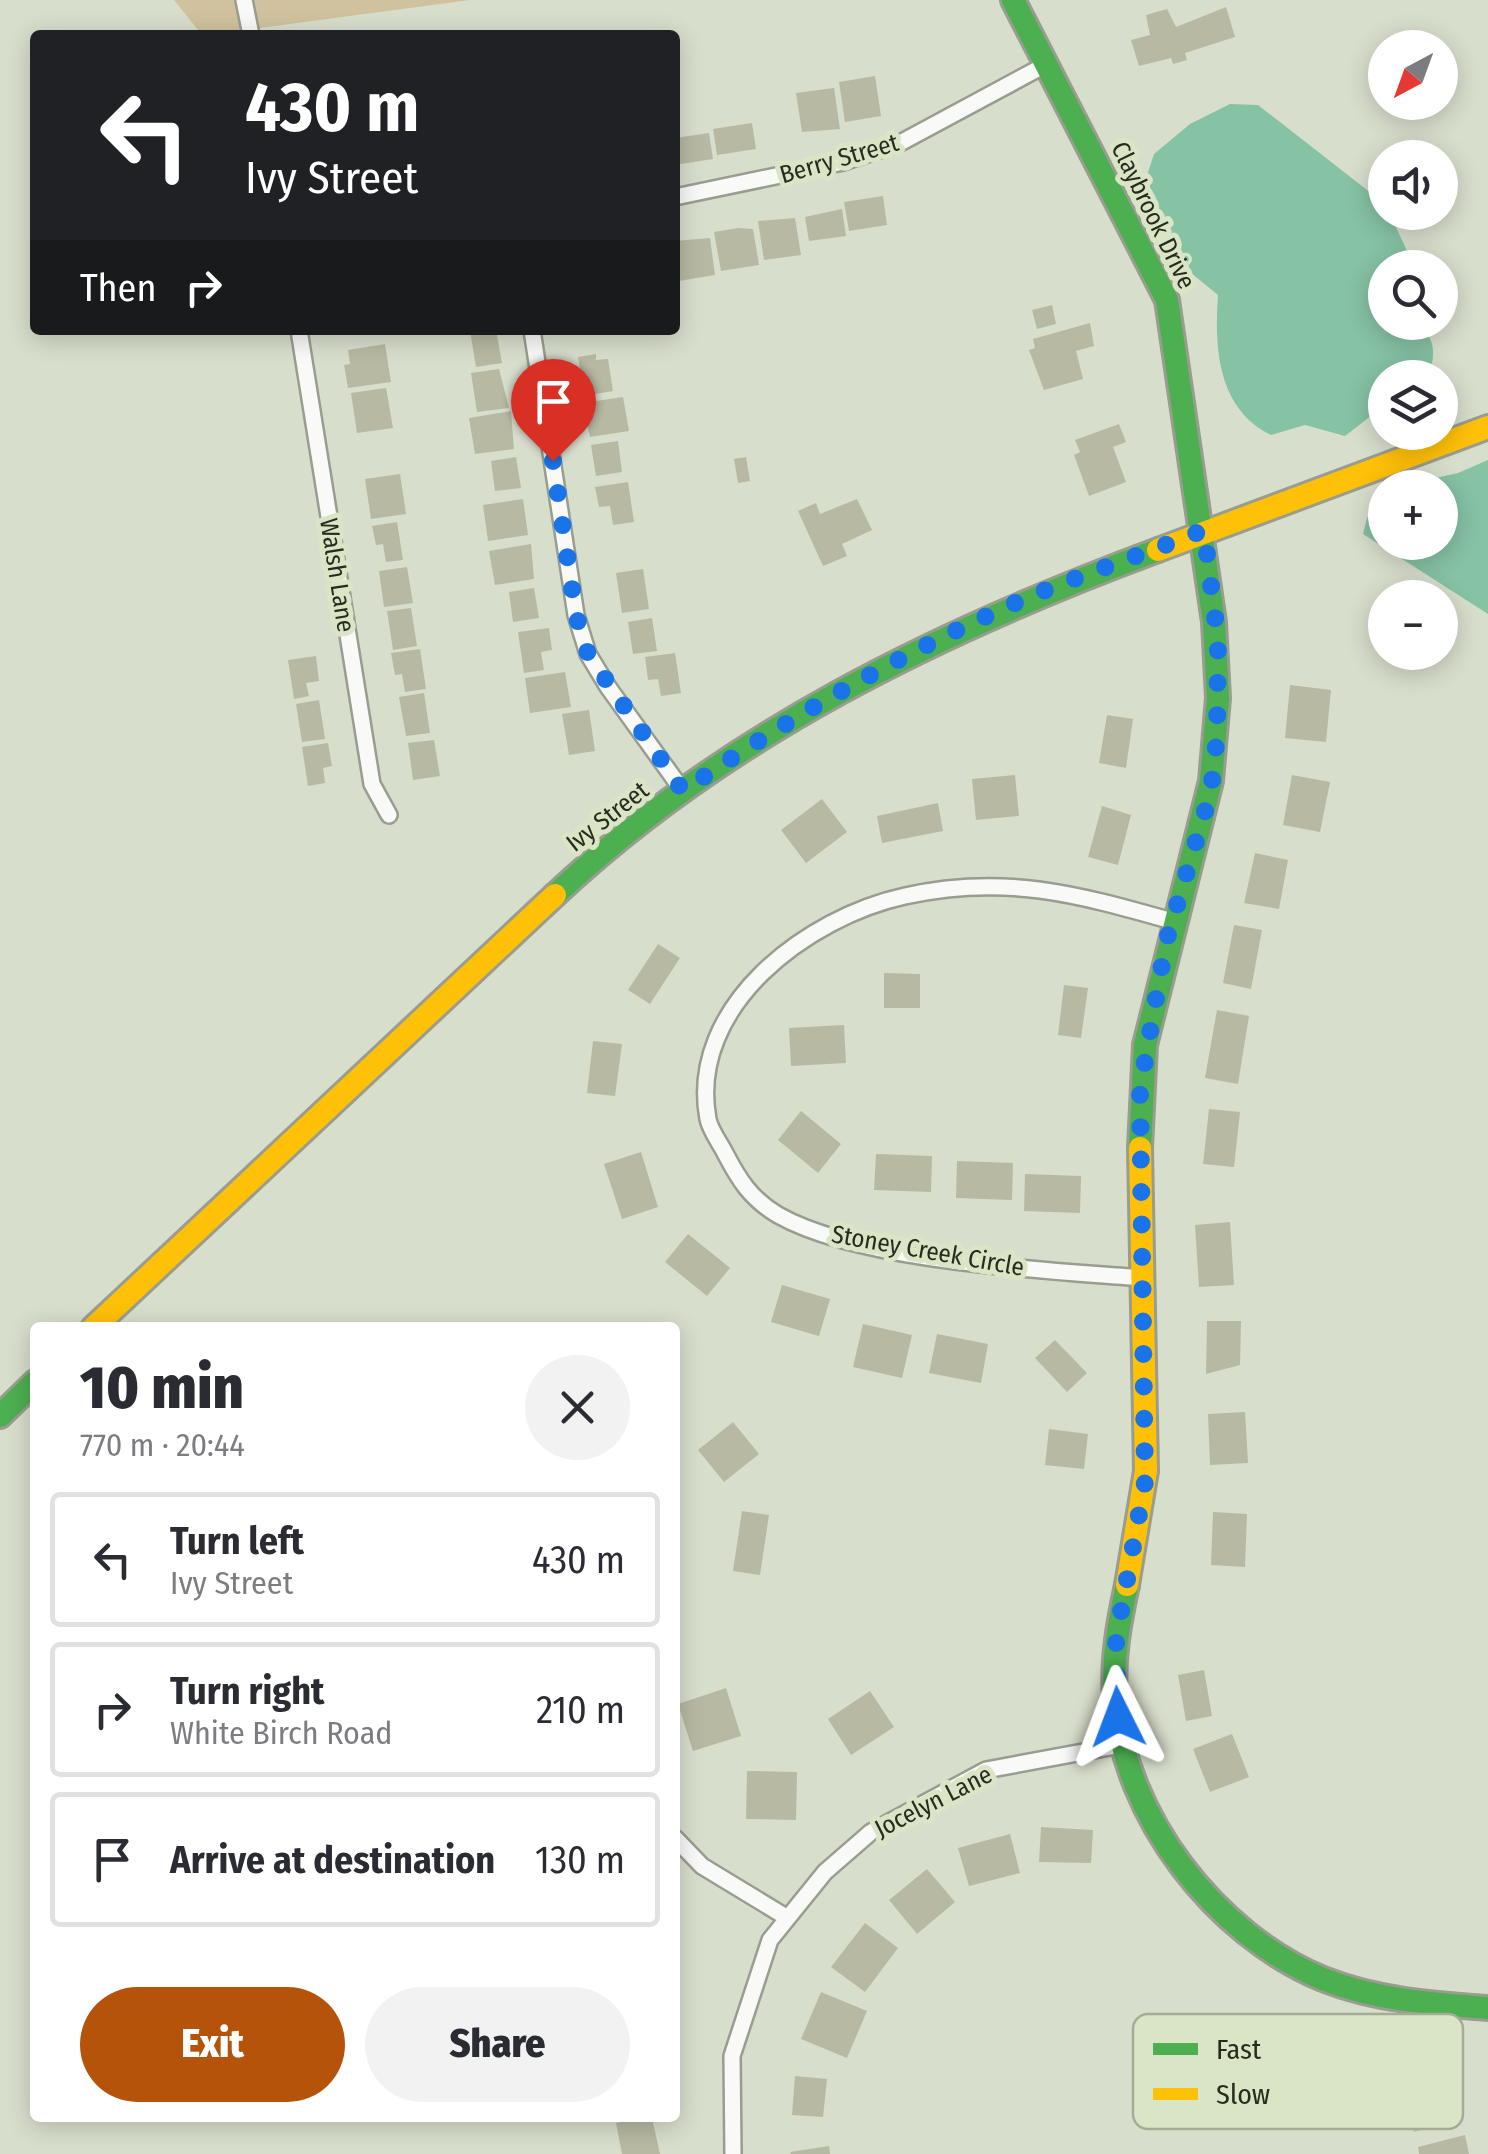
<!DOCTYPE html>
<html lang="en">
<head>
<meta charset="utf-8">
<style>
	body { margin:0; font-family:"Fira Sans Condensed",sans-serif; background:#f2f2f3; color:#2b2b33; height:100vh; display:flex; flex-direction:column; font-size:38px; white-space:nowrap }
	* { box-sizing:border-box; margin:0 }
	p { font-size:32px; color:#7c7c81 }
	.icon { flex:none; width:55px; height:55px; fill:none; stroke:currentColor; stroke-width:2; stroke-linecap:round; stroke-linejoin:round }
	.map { position:relative; flex:1; overflow:hidden }
	.panel { position:absolute; left:30px; top:1322px; width:650px; height:800px; display:flex; flex-direction:column; background:#fff; border-radius:10px; box-shadow:0 5px 25px #0003 }
	.panel>* { flex:none }
	.banner { position:absolute; left:30px; top:30px; width:650px; height:305px; border-radius:10px; box-shadow:0 5px 25px #0003; background:#202124; color:#fff; overflow:hidden }
	.needle { width:65px; rotate:221deg }
	.buttons { position:absolute; left:1368px; top:30px; display:grid; gap:20px }
	.buttons a { display:grid; place-items:center; width:90px; height:90px; border-radius:50%; background:#fff; box-shadow:0 5px 25px #0003; font-size:50px }
	.pin { position:absolute; display:grid; place-items:center; width:85px; height:85px; color:#fff; margin:-102px -42px; border-radius:50% 50% 50% 0; rotate:-45deg; box-shadow:0 0 10px #0007 }
	.pin .icon { rotate:45deg }
	.me { position:absolute; width:110px; margin:-55px; rotate:357deg; stroke-linejoin:round; filter:drop-shadow(0 0 8px #0008) }
	.turn { display:flex; align-items:center; gap:35px; height:210px; padding:0 50px; font-size:45px }
	.turn .icon { width:130px; height:130px; stroke-width:2.5 }
	.turn b { display:block; font-size:70px; line-height:85px }
	.then { display:flex; align-items:center; height:95px; padding:0 50px; background:#0003; gap:20px; font-size:38px }
	.round { display:grid; place-items:center; flex:none; width:105px; height:105px; border-radius:52px; background:#f2f2f3 }
	.summary { display:flex; align-items:center; justify-content:space-between; height:170px; padding:0 50px }
	h1 { font-size:60px; font-weight:800; line-height:75px }
	.action { display:flex; gap:20px; margin-top:auto; padding:20px 50px }
	.action a { flex:1; height:115px; border-radius:60px; background:#b45309; color:#fff; font-size:40px; font-weight:800; line-height:115px; text-align:center }
	.action a+a { background:#f2f2f3; color:#2b2b33 }
	ul { padding:0; list-style:none }
	li { display:flex; align-items:center; gap:30px; height:135px; margin:0 20px 15px; padding:0 30px; border:5px solid #e1e1e2; border-radius:10px }
	li div { flex:1 }
	li b { display:block; font-size:38px }
	li em { font-style:normal }
	.map>svg:first-child { display:block }
	.green { fill:#d0c29e }
	.water { fill:#86c2a4 }
	.building { fill:#b8b9a2 }
	.lines { fill:none; stroke-linecap:round; stroke-linejoin:round }
	.street-casing { stroke:#999d90; stroke-width:20 }
	.fast-casing { stroke:#999d90; stroke-width:28 }
	.slow-casing { stroke:#999d90; stroke-width:28 }
	.street { stroke:#f9faf7; stroke-width:15 }
	.fast { stroke:#4caf50; stroke-width:22 }
	.slow { stroke:#ffc107; stroke-width:22 }
	.route { stroke:#1a73e8; stroke-width:18; stroke-dasharray:0 32.4 }
	.labels { text-anchor:middle; stroke-width:10; stroke-linejoin:round; paint-order:stroke }
	.street-label { font-size:25px; fill:#272b1f; stroke:#dae5c5 }
	.key { fill:#dae5c5; stroke:#a4ad93; stroke-width:2.5 }
	.key-label { font-size:28px; fill:#272b1f }
</style>
</head>
<body>
<div class="map">
<svg width="1488" height="2154" viewBox="0 0 1488 2154">
	<rect width="100%" height="100%" fill="#d8decc"/>
	<path class="green" d="M174,0H470L207,35H202Z"/>
	<path class="water" d="M1230,104L1258,105L1385,204L1410,257L1411,267L1385,268V322C1423,322 1442,334 1429,375L1385,378V405L1345,436L1305,425L1271,435C1218,409 1214,349 1218,295L1180,264L1141,194L1154,154L1190,124Z
		M1488,460V614L1363,534L1367,518L1385,498V542H1440V488L1395,487L1458,473Z"/>
	<path class="building" d="M1226,7L1235,37L1185,53L1187,60L1173,64L1171,58L1139,66L1131,40L1150,35L1146,15L1167,9L1176,27Z
		M875,76L881,116L845,122L839,82Z
		M834,88L840,129L802,132L796,93Z
		M752,123L756,149L717,155L713,129Z
		M709,133L713,159L675,165V138Z
		M883,196L887,225L849,231L844,202Z
		M842,209L846,236L809,241L805,217Z
		M795,218L801,255L764,260L758,221Z
		M738,228L753,229L759,265L721,271L714,232Z
		M710,238L715,275L679,281L675,241Z
		M1052,305L1056,324L1037,329L1032,310Z
		M1090,323L1094,346L1076,351L1083,379L1044,390L1029,350L1035,348L1033,339Z
		M496,330L502,363L476,367L470,331Z
		M385,344L391,382L348,388L344,365L350,364L348,350Z
		M596,354V360L608,359L613,391L584,396L578,357Z
		M499,369L509,408L477,412L471,373Z
		M386,388L393,428L357,433L351,393Z
		M623,397L629,431L590,437L583,403Z
		M511,411L514,449L475,454L469,418Z
		M1119,424L1126,442L1113,447L1126,482L1089,496L1074,455L1080,452L1075,440Z
		M618,441L622,472L596,476L591,445Z
		M516,457L521,488L495,491L491,461Z
		M746,457L750,481L738,483L734,459Z
		M400,474L406,514L371,519L365,479Z
		M628,482L634,522L613,525L610,506L599,507L595,487Z
		M523,499L528,535L488,541L483,505Z
		M857,499L872,530L842,544L847,556L823,566L798,511L816,503L820,514Z
		M397,522L403,560L386,562L383,544L376,545L372,526Z
		M531,544L534,579L495,585L489,551Z
		M407,567L413,603L384,607L379,571Z
		M643,569L649,609L622,613L616,573Z
		M534,588L539,618L513,622L509,592Z
		M411,608L417,646L393,650L387,611Z
		M652,618L657,651L633,654L628,622Z
		M549,628L552,650L541,652L544,670L524,673L518,632Z
		M420,649L426,689L405,692L402,674L395,675L391,653Z
		M675,653L681,693L661,696L658,679L648,680L645,657Z
		M316,656L319,681L306,683L309,696L294,699L288,660Z
		M565,672L571,707L530,713L525,678Z
		M1290,685L1331,690L1326,742L1285,738Z
		M424,693L430,733L406,736L399,697Z
		M319,700L325,739L302,742L296,704Z
		M589,710L595,751L569,755L562,714Z
		M1107,715L1133,719L1126,768L1099,763Z
		M434,740L440,776L413,780L408,743Z
		M328,743L332,766L323,768L325,783L308,786L302,747Z
		M1015,775L1019,816L976,820L972,779Z
		M1292,775L1330,782L1320,832L1283,825Z
		M822,799L847,832L806,863L781,830Z
		M938,803L943,831L882,843L877,816Z
		M1102,806L1131,815L1118,865L1088,857Z
		M1255,853L1288,860L1279,909L1244,903Z
		M1234,925L1262,930L1251,989L1223,983Z
		M658,944L680,958L650,1004L628,990Z
		M884,973L920,974V1008H884Z
		M1064,985L1088,988L1081,1038L1058,1035Z
		M1217,1010L1249,1016L1238,1084L1205,1078Z
		M844,1025L846,1063L791,1066L789,1028Z
		M593,1041L622,1044L615,1096L587,1093Z
		M1209,1109L1240,1112L1234,1167L1203,1164Z
		M801,1111L841,1144L818,1173L778,1140Z
		M641,1152L658,1207L622,1219L604,1164Z
		M876,1154L932,1156L931,1192L874,1190Z
		M957,1161L1013,1163L1012,1200L956,1198Z
		M1025,1174L1081,1176L1080,1213L1024,1211Z
		M1230,1222L1234,1285L1199,1287L1195,1225Z
		M688,1234L730,1268L707,1296L665,1262Z
		M782,1285L830,1299L819,1336L771,1322Z
		M1207,1321H1241L1240,1365L1206,1374Z
		M863,1324L912,1335L902,1378L853,1367Z
		M937,1334L988,1344L981,1383L929,1373Z
		M1055,1340L1087,1373L1067,1392L1035,1358Z
		M1245,1412L1248,1463L1210,1465L1208,1414Z
		M733,1422L759,1454L724,1482L698,1450Z
		M1049,1429L1088,1434L1084,1469L1045,1465Z
		M742,1511L769,1515L760,1575L733,1571Z
		M1213,1512L1247,1514L1245,1567L1211,1565Z
		M1204,1670L1212,1716L1186,1721L1178,1675Z
		M726,1688L741,1736L693,1751L678,1704Z
		M870,1691L894,1727L851,1755L828,1719Z
		M1232,1734L1249,1777L1210,1792L1193,1749Z
		M747,1771L797,1772L796,1820L746,1819Z
		M1041,1827L1093,1830L1091,1863L1039,1862Z
		M1010,1834L1020,1873L969,1886L958,1848Z
		M927,1869L955,1902L917,1934L889,1900Z
		M865,1923L898,1948L865,1992L831,1967Z
		M821,1992L867,2011L847,2058L801,2039Z
		M1440,2047L1461,2118L1414,2132L1392,2062Z
		M795,2076L827,2079L823,2117L792,2115Z
		M641,2118H652L660,2154H622L616,2123Z
		M1465,2135L1469,2154H1419L1418,2147Z
		M829,2146L830,2154H791L790,2152Z"/>
	<g class="lines">
		<defs>
			<path id="street" d="M244,0L251,35
				M675,197L843,162L900,143L1045,65
				M299,330L372,784L389,815
				M532,330L576,615L588,654L608,687L683,791
				M1142,1278C1045,1270 861,1262 778,1215C751,1199 739,1180 725,1153C720,1143 710,1130 708,1119C687,1006 808,917 905,896C1004,874 1077,894 1172,921
				M675,1838L702,1866L786,1917
				M733,2154L732,2056L770,1940L825,1872L871,1832L986,1770L1121,1745"/>
			<path id="fast" d="M1013,0L1167,300L1214,622L1218,698L1211,781L1145,1045L1140,1148
				M555,895C727,734 940,631 1158,550
				M0,1416L35,1382
				M1127,1585C1119,1622 1112,1660 1115,1698C1123,1816 1216,1935 1323,1979C1375,2000 1433,2004 1488,2008"/>
			<path id="slow" d="M1158,550L1488,427
				M93,1328L555,895
				M1127,1585L1146,1471L1140,1148"/>
		</defs>
		<use href="#street" class="street-casing"/>
		<use href="#fast" class="fast-casing"/>
		<use href="#slow" class="slow-casing"/>
		<use href="#street" class="street"/>
		<use href="#fast" class="fast"/>
		<use href="#slow" class="slow"/>
	</g>
	<g class="lines">
		<path class="route" d="M553,461L576,615L588,654L683,791C791,716 904,652 1024,599C1083,574 1144,554 1204,530L1218,641L1217,736L1211,791L1166,942L1140,1089L1145,1482L1116,1639L1118,1717"/>
	</g>
	<g class="labels">
		<g class="street-label">
			<text transform="translate(839 158) rotate(-16)" y="9">Berry Street</text>
			<text transform="translate(1154 215) rotate(64)" y="9">Claybrook Drive</text>
			<text transform="translate(338 575) rotate(81)" y="9">Walsh Lane</text>
			<text transform="translate(607 816) rotate(-38)" y="9">Ivy Street</text>
			<text transform="translate(928 1250) rotate(10)" y="9">Stoney Creek Circle</text>
			<text transform="translate(933 1801) rotate(-27)" y="9">Jocelyn Lane</text>
		</g>
	</g>
	<rect x="1133" y="2014" width="330" height="115" rx="15" class="key"/>
	<rect x="1153" y="2043" width="45" height="12" fill="#4caf50"/>
	<rect x="1153" y="2088" width="45" height="12" fill="#ffc107"/>
	<g class="key-label">
		<text x="1216" y="2059">Fast</text>
		<text x="1216" y="2104">Slow</text>
	</g>
</svg>
<div class="buttons">
<a><svg class="needle" viewBox="-14 -14 28 28"><path d="M0-13l5 13h-10z" fill="#e53935"/><path d="M0 13l5-13h-10z" fill="#7c7c81"/></svg></a>
<a><svg class="icon" aria-label="sound" viewBox="0 0 24 24"><path d="M4 9h4l5-4v14l-5-4H4zM17 9q2 3 0 6"/></svg></a>
<a><svg class="icon" aria-label="search" viewBox="0 0 24 24"><circle cx="10" cy="10" r="6"/><path d="M15 15l6 6"/></svg></a>
<a><svg class="icon" aria-label="layers" viewBox="0 0 24 24"><path d="M12 4l9 5-9 5-9-5zM3 14l9 5 9-5"/></svg></a>
<a>+</a>
<a>−</a>
</div>
<div class="pin" style="left:553px;top:461px;background:#d93025"><svg class="icon" aria-label="arrive" viewBox="0 0 24 24"><path d="M6 21V4h12l-3 4 3 4H6"/></svg></div>
<svg class="me" style="left:1118px;top:1717px" viewBox="-20 -20 40 40"><path d="M0-17L14 15 0 8-14 15z" fill="#1a73e8" stroke="#fff" stroke-width="4"/></svg>
<div class="banner">
<div class="turn"><svg class="icon" aria-label="left" viewBox="0 0 24 24"><path d="M17 20v-9H6M10 6l-5 5 5 5"/></svg><div><b>430 m</b>Ivy Street</div></div>
<div class="then">Then<svg class="icon" aria-label="right" viewBox="0 0 24 24"><path d="M7 20v-9h11M14 6l5 5-5 5"/></svg></div>
</div>
<section class="panel">
<div class="summary"><div><h1>10 min</h1><p>770 m · 20:44</p></div><a class="round"><svg class="icon" aria-label="close" viewBox="0 0 24 24"><path d="M6 6l12 12M18 6L6 18"/></svg></a></div>
<ul>
<li><svg class="icon" aria-label="left" viewBox="0 0 24 24"><path d="M17 20v-9H6M10 6l-5 5 5 5"/></svg><div><b>Turn left</b><p>Ivy Street</p></div><em>430 m</em></li>
<li><svg class="icon" aria-label="right" viewBox="0 0 24 24"><path d="M7 20v-9h11M14 6l5 5-5 5"/></svg><div><b>Turn right</b><p>White Birch Road</p></div><em>210 m</em></li>
<li><svg class="icon" aria-label="arrive" viewBox="0 0 24 24"><path d="M6 21V4h12l-3 4 3 4H6"/></svg><div><b>Arrive at destination</b></div><em>130 m</em></li>
</ul>
<div class="action"><a>Exit</a><a>Share</a></div>
</section>
</div>
</body>
</html>
